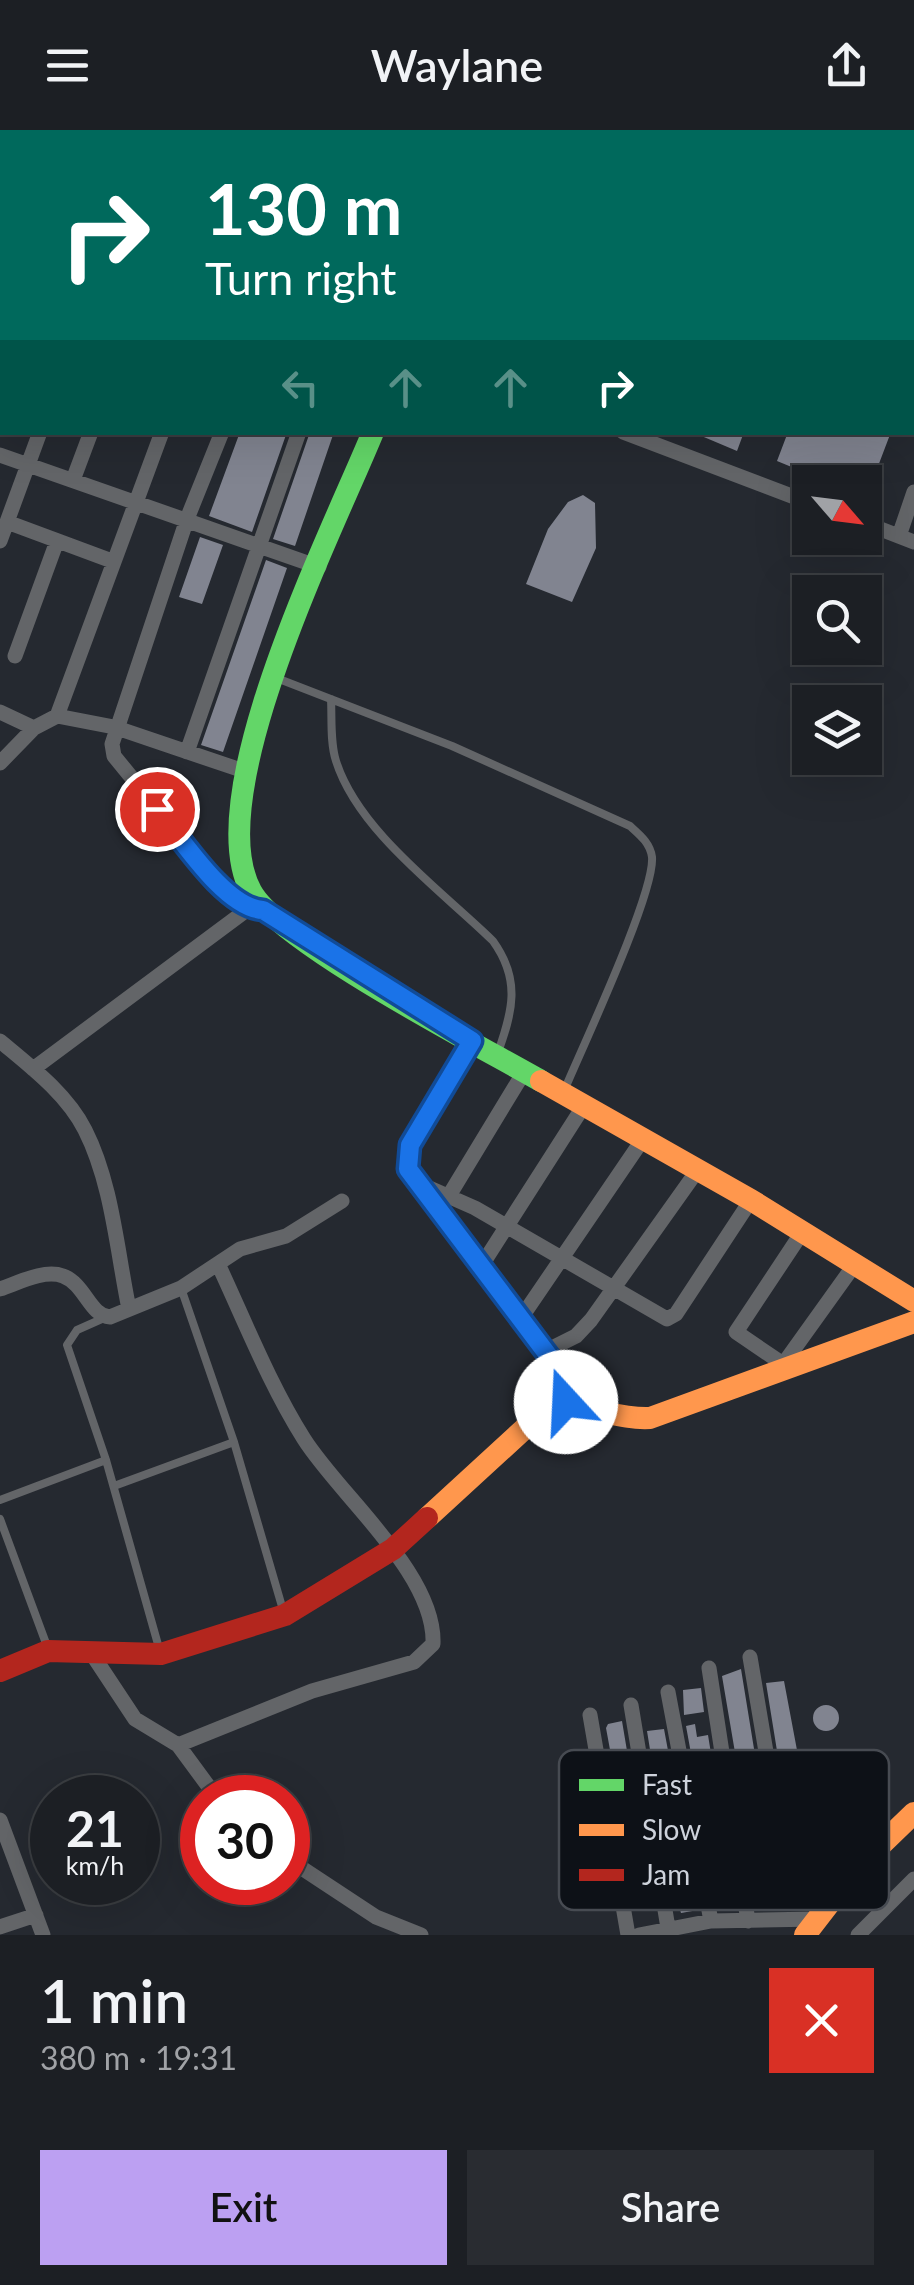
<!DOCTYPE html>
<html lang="en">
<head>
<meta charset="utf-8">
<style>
	body { margin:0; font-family:Lato,sans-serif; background:#292c31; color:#f1f3f6; height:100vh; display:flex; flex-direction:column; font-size:38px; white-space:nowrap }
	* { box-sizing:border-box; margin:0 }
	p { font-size:32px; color:#a0a2a6 }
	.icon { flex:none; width:55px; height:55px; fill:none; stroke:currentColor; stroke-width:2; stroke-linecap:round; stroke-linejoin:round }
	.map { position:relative; height:1805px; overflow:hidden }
	.panel { display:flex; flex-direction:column; background:#1c1f24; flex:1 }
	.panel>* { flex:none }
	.guide { position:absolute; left:0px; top:0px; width:915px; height:305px; box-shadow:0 10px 40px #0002,0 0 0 2px #3a3d41; background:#00695c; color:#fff; overflow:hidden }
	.needle { width:65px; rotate:118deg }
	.buttons { position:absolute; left:792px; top:335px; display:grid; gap:20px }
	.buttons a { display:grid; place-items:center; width:90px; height:90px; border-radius:0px; background:#1c1f24; box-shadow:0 10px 40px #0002,0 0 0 2px #3a3d41; font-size:50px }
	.speed { position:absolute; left:30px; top:1645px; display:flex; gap:20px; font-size:50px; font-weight:700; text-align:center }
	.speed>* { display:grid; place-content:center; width:130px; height:130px; border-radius:50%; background:#1c1f24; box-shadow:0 10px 40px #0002,0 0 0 2px #3a3d41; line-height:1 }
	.speed small { font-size:25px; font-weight:400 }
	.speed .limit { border:15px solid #d22; background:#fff; color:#111 }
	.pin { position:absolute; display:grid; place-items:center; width:85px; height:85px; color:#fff; margin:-42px; border:5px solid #fff; border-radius:50%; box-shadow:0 2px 10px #0007 }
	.me { position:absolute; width:110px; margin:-55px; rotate:340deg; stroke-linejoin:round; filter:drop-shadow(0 0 8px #0008) }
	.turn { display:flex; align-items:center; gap:35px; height:210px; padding:0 40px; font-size:45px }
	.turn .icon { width:130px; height:130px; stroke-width:2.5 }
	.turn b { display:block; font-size:70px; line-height:85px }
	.lanes { display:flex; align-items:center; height:95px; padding:0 40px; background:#0003; justify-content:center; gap:50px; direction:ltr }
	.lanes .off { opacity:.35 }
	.round { display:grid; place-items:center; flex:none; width:105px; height:105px; border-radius:0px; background:#292c31 }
	.overview { display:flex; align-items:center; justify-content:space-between; height:170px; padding:0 40px }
	h1 { font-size:60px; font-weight:600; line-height:75px }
	.action { display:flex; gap:20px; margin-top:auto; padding:20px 40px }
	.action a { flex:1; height:115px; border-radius:0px; background:#bca0f2; color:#111; font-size:40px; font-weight:600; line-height:115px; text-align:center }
	.action a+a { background:#292c31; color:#f1f3f6 }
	header { display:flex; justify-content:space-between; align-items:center; height:130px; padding:0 40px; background:#1c1f24; font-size:45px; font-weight:600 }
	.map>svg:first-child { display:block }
	.building { fill:#818490 }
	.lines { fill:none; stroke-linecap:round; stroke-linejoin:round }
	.lane { stroke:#636568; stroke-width:8 }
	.street { stroke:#636568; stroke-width:15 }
	.fast { stroke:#63d668; stroke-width:22 }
	.slow { stroke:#ff974d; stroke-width:22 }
	.jam { stroke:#b3261e; stroke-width:22 }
	.route-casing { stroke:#114b97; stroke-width:25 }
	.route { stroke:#1a73e8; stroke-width:18 }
	.key { fill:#0d1117; stroke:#474b52; stroke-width:2.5 }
	.key-label { font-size:28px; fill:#ced3dc }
</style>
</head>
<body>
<header><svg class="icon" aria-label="menu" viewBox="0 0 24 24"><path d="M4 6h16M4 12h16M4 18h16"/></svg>Waylane<svg class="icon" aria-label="share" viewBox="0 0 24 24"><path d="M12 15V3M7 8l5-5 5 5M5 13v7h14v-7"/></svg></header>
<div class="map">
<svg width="914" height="1805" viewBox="0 0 914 1805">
	<rect width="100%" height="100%" fill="#252930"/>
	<path class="building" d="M240,302H287L252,402L209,386Z
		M310,302H334L295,416L273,409Z
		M692,302H744L737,321Z
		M788,302H891L872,352H828L777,331Z
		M583,365L595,373L596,418L572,472L526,454L548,399L568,372Z
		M200,407L223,415L202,474L179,467Z
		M266,430L287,438L223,622L201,615Z
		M741,1539L764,1680L760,1692L747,1693L722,1546Z
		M784,1551L803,1652L801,1658L784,1664L766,1553Z
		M701,1558L704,1582L684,1585L683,1560Z
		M813 1588a13 13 0 1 1 26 0a13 13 0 1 1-26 0Z
		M622,1591L652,1770L638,1772L606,1598L608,1594Z
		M695,1594L697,1607L708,1605L718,1667L700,1673L686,1596Z
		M664,1599L683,1701L664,1706L647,1601Z
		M693,1756L698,1780L681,1783L674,1759Z"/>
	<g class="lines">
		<path class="lane" d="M279,549L452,616L630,696C640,705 650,713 652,727C655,763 582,918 564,961
			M331,569C332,589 330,613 336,631C358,701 442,761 493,811C521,850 513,881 497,925
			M181,1158L234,1312L283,1480
			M104,1188L77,1200L67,1215L106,1330L159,1518
			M114,1356L234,1312
			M0,1370L106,1330
			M0,1389L47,1516"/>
		<path class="street" d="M143,0L144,2
			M0,2L2,3
			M75,2L76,0
			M298,2L299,0
			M363,2L364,0
			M434,2V0
			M625,2L626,0
			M733,2L734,0
			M796,2L797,0
			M0,36L2,28
			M912,133L914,128
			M0,190L2,191
			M0,213L2,206
			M0,259L2,260
			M912,270L914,271
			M162,302L57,586L114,597L244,641
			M222,302L187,389L112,614L114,626L222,758L248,779L263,780
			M623,302L810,373
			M0,325L319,437
			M73,350L91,302
			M7,392L112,431
			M865,393L914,412
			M899,406L914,362
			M0,411L40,302
			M15,526L57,411
			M0,582L34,598
			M187,622L299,302
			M0,633L34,598L57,586
			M0,911C30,936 67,964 85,1000C112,1053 117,1121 129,1179
			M472,911L410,1015L408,1039L554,1233L563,1252L565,1272
			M33,939L248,779
			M416,1052L475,1078L667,1189L676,1184L751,1070
			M450,1064L524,942
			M480,1138L583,977
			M0,1159C18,1153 44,1139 63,1146C85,1154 90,1186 110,1187L181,1158L240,1119L286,1106L342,1071
			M519,1191L643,1009
			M544,1222L576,1206L591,1190L697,1041
			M783,1234L736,1202L803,1101
			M779,1240L855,1134
			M90,1521L135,1589L178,1615L217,1668
			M709,1538L748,1791
			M668,1562L711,1791
			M631,1575L668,1798
			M590,1585L628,1805
			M178,1615L312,1561L414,1532L433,1514C436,1444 340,1366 304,1309C270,1255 246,1194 219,1136
			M0,1690L43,1805
			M288,1729L376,1787L421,1805
			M743,1743L761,1720L776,1681L750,1527
			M0,1797L36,1785
			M639,1805L711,1791L817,1789
			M858,1805L914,1749"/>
		<path class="fast" d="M477,2L478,0
			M373,302C333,400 199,665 251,761C279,813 482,917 541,951"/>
		<path class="slow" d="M541,951L751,1070L914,1171
			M427,1388L547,1278C582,1271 615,1290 650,1288L914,1192
			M805,1805L856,1739L914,1683"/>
		<path class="jam" d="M0,1541L48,1521L161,1524L285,1485L393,1419L427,1388"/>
	</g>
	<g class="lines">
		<defs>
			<path id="route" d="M157,679C181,708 225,778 263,780L472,911L410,1015L408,1039L554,1233L563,1252L566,1272"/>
		</defs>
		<use href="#route" class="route-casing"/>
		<use href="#route" class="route"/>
	</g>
	<rect x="559" y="1620" width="330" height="160" rx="15" class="key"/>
	<rect x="579" y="1649" width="45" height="12" fill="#63d668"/>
	<rect x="579" y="1694" width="45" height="12" fill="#ff974d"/>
	<rect x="579" y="1739" width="45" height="12" fill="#b3261e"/>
	<g class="key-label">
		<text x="642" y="1665">Fast</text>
		<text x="642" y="1710">Slow</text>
		<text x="642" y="1755">Jam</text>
	</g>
</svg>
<div class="buttons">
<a><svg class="needle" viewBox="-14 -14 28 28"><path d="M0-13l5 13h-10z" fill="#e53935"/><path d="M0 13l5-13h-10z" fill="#a0a2a6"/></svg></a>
<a><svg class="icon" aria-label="search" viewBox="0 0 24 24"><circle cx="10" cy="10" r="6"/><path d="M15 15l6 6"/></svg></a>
<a><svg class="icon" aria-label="layers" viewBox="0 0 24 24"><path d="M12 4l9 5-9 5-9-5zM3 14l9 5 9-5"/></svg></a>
</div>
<div class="speed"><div>21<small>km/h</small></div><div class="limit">30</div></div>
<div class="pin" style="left:157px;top:679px;background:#d93025"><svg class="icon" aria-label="arrive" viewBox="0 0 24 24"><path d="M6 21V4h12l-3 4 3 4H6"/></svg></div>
<svg class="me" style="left:566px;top:1272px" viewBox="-20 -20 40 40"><circle r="19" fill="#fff"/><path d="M0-13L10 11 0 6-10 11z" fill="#1a73e8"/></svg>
<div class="guide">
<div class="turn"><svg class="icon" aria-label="right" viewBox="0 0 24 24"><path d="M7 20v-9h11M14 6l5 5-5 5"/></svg><div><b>130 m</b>Turn right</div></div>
<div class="lanes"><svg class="icon off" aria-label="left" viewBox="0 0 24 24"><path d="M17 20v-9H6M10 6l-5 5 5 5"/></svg><svg class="icon off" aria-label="ahead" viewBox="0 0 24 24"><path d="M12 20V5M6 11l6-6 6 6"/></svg><svg class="icon off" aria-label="ahead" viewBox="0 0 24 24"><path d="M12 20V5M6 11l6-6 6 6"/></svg><svg class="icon" aria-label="right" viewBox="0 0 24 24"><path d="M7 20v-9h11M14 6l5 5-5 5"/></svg></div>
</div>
</div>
<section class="panel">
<div class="overview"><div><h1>1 min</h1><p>380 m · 19:31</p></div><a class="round" style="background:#d93025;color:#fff"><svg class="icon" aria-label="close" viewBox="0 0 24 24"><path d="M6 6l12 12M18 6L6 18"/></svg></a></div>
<div class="action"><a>Exit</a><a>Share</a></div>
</section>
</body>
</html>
